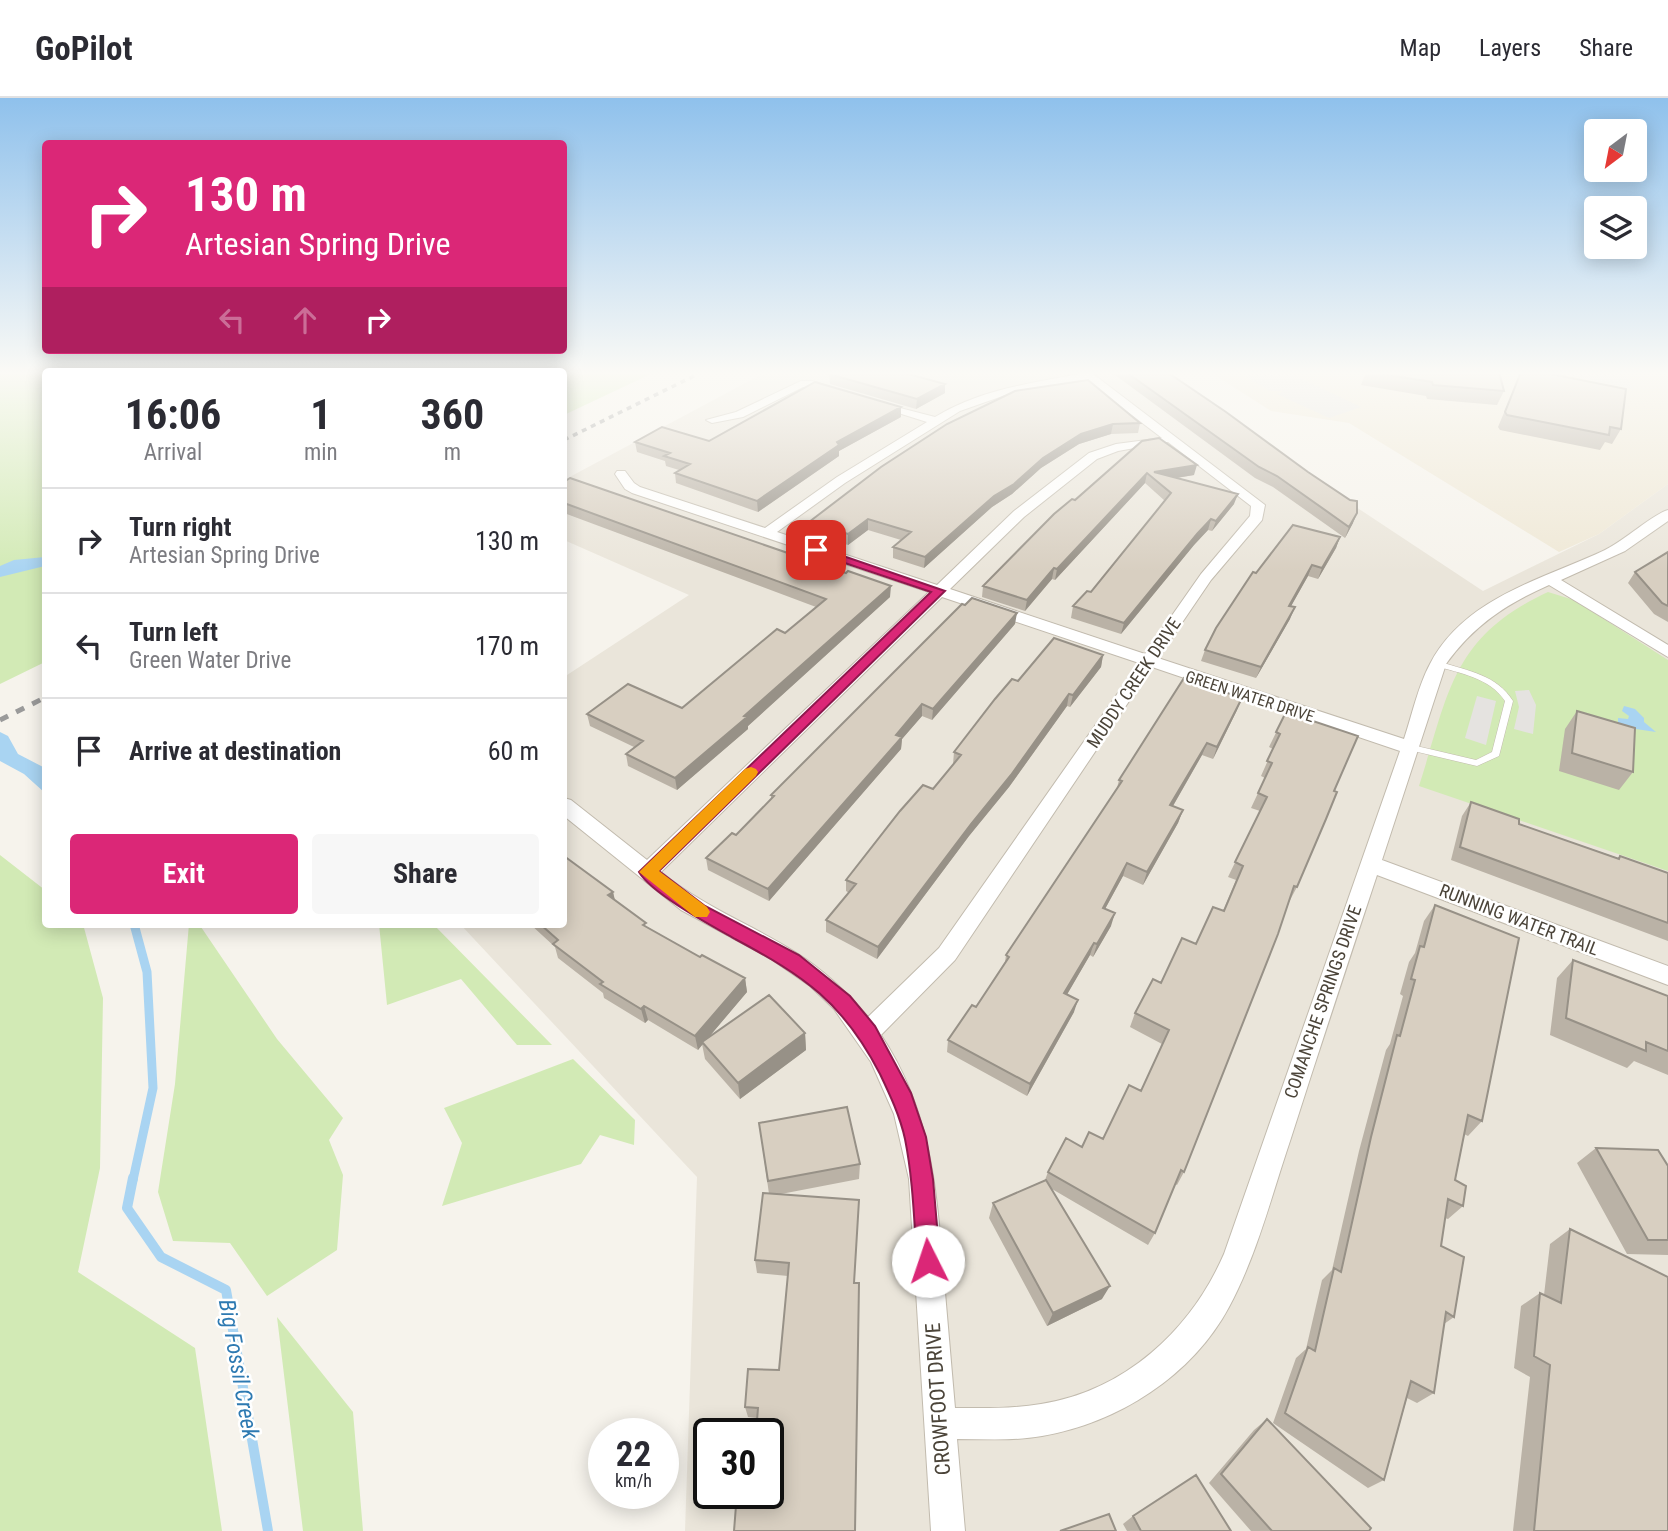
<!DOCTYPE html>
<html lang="en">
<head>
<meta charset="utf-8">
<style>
	body { margin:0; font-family:"Roboto Condensed",sans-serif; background:#f7f7f7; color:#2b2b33; height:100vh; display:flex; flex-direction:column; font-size:26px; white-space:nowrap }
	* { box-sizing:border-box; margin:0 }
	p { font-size:23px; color:#7c7c81 }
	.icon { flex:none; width:38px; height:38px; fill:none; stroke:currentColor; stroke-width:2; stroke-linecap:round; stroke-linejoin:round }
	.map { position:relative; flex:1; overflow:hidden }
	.drawer { position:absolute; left:42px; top:270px; width:525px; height:560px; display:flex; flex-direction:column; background:#fff; border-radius:7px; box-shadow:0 4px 18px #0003 }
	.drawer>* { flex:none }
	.guide { position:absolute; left:42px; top:42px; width:525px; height:214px; border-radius:7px; box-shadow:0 4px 18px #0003; background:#db2777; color:#fff; overflow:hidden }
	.needle { width:46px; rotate:212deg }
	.fabs { position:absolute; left:1584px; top:21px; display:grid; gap:14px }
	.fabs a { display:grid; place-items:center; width:63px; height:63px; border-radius:7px; background:#fff; box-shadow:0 4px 18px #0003; font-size:35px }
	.speed { position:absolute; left:588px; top:1320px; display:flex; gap:14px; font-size:35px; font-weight:700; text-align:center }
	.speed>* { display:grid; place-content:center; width:91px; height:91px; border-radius:50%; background:#fff; box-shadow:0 4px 18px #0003; line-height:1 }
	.speed small { font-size:18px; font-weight:400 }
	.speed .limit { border:4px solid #111; border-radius:10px; background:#fff; color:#111 }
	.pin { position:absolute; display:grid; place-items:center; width:60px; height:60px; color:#fff; margin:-30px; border-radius:14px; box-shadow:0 4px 10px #0006 }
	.me { position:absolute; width:77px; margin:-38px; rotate:356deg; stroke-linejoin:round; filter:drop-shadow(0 0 5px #0008) }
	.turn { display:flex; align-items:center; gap:24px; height:147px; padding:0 28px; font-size:32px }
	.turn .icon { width:91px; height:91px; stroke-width:2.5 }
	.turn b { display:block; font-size:49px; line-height:60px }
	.lanes { display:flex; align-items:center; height:66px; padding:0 28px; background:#0003; justify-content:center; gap:35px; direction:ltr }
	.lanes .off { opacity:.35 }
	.eta { display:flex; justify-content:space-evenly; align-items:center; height:119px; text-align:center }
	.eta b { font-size:42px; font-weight:700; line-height:49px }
	.action { display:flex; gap:14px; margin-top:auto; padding:14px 28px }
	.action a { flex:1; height:80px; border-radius:7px; background:#db2777; color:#fff; font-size:28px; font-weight:700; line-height:80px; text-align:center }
	.action a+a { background:#f7f7f7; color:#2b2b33 }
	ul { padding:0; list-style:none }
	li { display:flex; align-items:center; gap:21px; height:105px; padding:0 28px; border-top:2px solid #e1e1e2 }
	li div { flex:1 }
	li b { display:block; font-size:26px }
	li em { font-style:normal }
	header { display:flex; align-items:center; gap:42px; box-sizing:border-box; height:98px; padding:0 35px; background:#fff; border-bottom:2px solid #e1e1e2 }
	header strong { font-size:33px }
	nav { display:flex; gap:38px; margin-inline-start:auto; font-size:24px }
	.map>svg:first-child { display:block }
	.residential { fill:#eae5da; fill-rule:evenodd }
	.education { fill:#efe8d6 }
	.green { fill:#d2eab5 }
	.parking { fill:#e5e3e0 }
	.water { fill:#a9d4f2 }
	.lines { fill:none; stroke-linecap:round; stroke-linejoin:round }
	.stream-far1 { stroke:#a9d4f2; stroke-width:9 }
	.stream { stroke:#a9d4f2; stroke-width:10 }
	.lane-casing { stroke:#c2bbae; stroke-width:1 }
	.street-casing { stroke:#c2bbae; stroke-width:2 }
	.lane { fill:#fff; fill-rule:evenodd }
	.street { fill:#fff; fill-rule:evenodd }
	.rail-far1 { stroke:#9a9a9a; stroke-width:3.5; stroke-dasharray:5 5; stroke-linecap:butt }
	.rail { stroke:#9a9a9a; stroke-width:5; stroke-dasharray:9 9; stroke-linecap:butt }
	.wall { fill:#bab2a6 }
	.shaded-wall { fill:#979187 }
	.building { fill:#d8cfc1; stroke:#979187; stroke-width:2 }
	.route { fill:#db2777; stroke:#8e194d; stroke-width:2 }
	.slow { fill:#f59e0b }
	.labels { text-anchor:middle; stroke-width:5; stroke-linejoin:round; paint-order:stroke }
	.far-street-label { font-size:16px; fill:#4b4439; stroke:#fff }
	.street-label { font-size:18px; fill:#4b4439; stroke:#fff }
	.near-street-label { font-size:21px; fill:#4b4439; stroke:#fff }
	.near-water-label { font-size:23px; font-style:italic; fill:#2e7ab2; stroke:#fff }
</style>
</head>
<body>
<header>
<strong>GoPilot</strong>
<nav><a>Map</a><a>Layers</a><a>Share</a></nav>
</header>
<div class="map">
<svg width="1668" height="1433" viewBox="0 0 1668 1433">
	<rect width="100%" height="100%" fill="#f6f3ec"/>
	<path class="residential" d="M766,274H1152L1483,493L1599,436L1668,386V1433H685L697,1079L460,826H564V579L689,497L564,442V382ZM709,1335H768V1395H709Z"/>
	<path class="education" d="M1210,274H1668V386L1599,436L1559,454L1349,325L1271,313Z"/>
	<path class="green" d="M0,274H45V564L0,586Z
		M564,274H655L564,317Z
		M1548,494L1574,502L1668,562V773L1419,688C1449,595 1451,539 1548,494Z
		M0,757L45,792L46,826H83L103,900L100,1070L78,1174L195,1250L222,1433H0Z
		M189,826H199L277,941L343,1020L329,1042L343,1077L337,1152L267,1198L230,1145L173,1143L158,1094L175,986Z
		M379,826H433L552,947H517L461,881L387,907Z
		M573,961L635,1022L634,1047L600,1037L581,1066L442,1108L462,1045L444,1010Z
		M277,1219L353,1314L363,1433H303Z"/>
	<path class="parking" d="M1238,274H1288L1361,309L1329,320L1277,296L1283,293H1270Z
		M1555,274H1601L1626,278L1633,291Z
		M1529,592L1536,607L1533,636L1514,631L1519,609L1515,593Z
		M1477,598L1496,603L1486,647L1465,640Z"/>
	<path class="water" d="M45,459V468L0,479V468L14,462Z
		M1624,608L1635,611L1644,620V624L1656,634L1629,630L1618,625V620L1628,621L1629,618L1622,613Z
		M0,634L8,638L18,656L45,670V695L24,676L0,663Z"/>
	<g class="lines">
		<path class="stream-far1" d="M133,1082L153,990L147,874L134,826"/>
		<path class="stream" d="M133,1080L127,1110L161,1159L226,1192L268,1433"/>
		<defs>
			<path id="lane" d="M1435,564H1441C1468,573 1497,577 1513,603L1499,658L1477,668L1405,651L1404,649L1405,647L1408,646L1476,662L1492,654L1505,603C1490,580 1460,575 1435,568Z"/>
			<path id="street" d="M1078,274L1093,276L1265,407L1262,422L1211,482L1158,560L1404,641C1412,617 1418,588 1430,566C1465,499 1544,481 1605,452C1624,443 1653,416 1668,412V423L1625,453L1561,482L1668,547V559L1549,487C1506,506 1473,528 1446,566L1382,762L1668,868V887L1377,777C1348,864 1319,952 1291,1040C1272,1096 1257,1157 1229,1209C1192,1278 1118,1325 1042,1338C1014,1343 985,1341 957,1341L965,1433H931L909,1081L894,1016L871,964L834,911L810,888L771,861L681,812L564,718V700L571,702L647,762L929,494L632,395L625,391L615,376L617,373H625L634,385L640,389L765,430L837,379L927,324L873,307V303L935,319C979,292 1030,285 1080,276ZM1086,282L1162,340L1116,346L1089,355L1014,413L937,487L777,434L845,385L960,313L1011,295ZM1168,344L1251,408L1250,418L1201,476L1145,556L950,491L1024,419L1097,361L1118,353ZM942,499L1139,565L939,850L868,919C847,894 824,872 795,854C749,825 705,810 661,774ZM1152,569L1400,653L1224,1156C1191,1232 1125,1293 1041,1306C1012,1311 983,1310 955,1310C951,1264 947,1218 943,1171C936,1086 930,1011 881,937L955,862Z
				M801,283H812L843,293L838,296L803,289L743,319L712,325L706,322L736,314Z"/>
		</defs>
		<use href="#lane" class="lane-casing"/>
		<use href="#street" class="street-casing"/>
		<use href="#lane" class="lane"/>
		<use href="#street" class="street"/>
		<path class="rail-far1" d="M564,342L702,274"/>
		<path class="rail" d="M0,622L46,599"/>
	</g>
	<path class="wall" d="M1111,274H1167L1308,374L1350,402L1353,425L1345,440L1273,389L1255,380Z
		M1361,274H1499L1504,293L1497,307L1427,301L1426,298L1361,287L1366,274Z
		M1521,274L1621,331L1612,346L1605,344L1600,352L1500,332L1498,329Z
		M829,276L945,295L916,311L830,286Z
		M901,319L839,353V358L758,414L676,385L675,375L679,372L666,368L665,363L637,354L635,344L709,343Z
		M1140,325L1138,335L1111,336L1079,346L1041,370L1012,396L992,409L924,470L893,460V449L901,442L868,432L848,447L809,434V424L947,326Z
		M1142,343L1194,377L1177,380L1234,406L1212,433L1208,432L1194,447L1121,536L1071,520L1073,508L1091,494L1165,403L1145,385L1055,482L1052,481L1025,513L982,499L983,488L1075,402Z
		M564,384L890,499L748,628V631L677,692L628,668L626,656L634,649L590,628L587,616L682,610L785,535L816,509L564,415Z
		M1340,439L1336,450L1318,481L1308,478L1291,508L1290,521L1256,580L1201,563L1205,552L1256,475Z
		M1668,454V524L1654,516L1628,485L1635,474Z
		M1015,526L932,622L922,618L902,641L901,651L769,803L708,772L706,760L736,737L771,701V697Z
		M1103,557L1101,569L1070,609L1067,608L1009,689L969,738L877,861L826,834V822L849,795L846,793V782L933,691L954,667L953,666L954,654L1018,583Z
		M1237,612L1213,661L1202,657L1173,708L1183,712L1178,725L1143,787L1123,778L1105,811L1111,828L1093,859L1090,857L1067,896L1074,914L1027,998L947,954L948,942L976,909L1005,864L1006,857L1117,690L1119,682Z
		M1577,613L1633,674L1619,692L1559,673L1565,631Z
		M1286,614L1334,693L1297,789L1289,804L1184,1074L1177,1087L1175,1086L1155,1135L1148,1147L1052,1091L1102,1201L1047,1228L989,1120L993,1105L1045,1082L1048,1074L1082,1049L1103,1041L1141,993L1162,946L1130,929L1135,915L1161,885L1196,846L1223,813L1236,782L1228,779L1260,713L1251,710L1265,680L1261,678L1273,651L1269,649Z
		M1471,704L1519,726L1618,760L1620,758L1668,775V843L1451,762L1462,718Z
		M613,794L615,802L647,829L700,859L745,880L747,894L707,941L805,935L806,952L740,1001L705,961L702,946L698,952L648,922L645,925L604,900L603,895L558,860L555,849L530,826H564Z
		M1435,807L1482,1023L1468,1038L1464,1036L1455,1082L1463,1108L1448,1121L1445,1120L1441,1148L1454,1219L1444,1226L1434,1295L1417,1305L1407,1300L1384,1382L1368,1390L1273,1325L1296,1260L1306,1251L1322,1182L1332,1172L1359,1053L1386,952L1390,946L1403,898L1400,896L1409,864L1415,855L1424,823Z
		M1573,862L1668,898V977L1634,963L1627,970L1550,937L1557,880Z
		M759,1025L860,1066L859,1081L781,1096L859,1102L768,1395L757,1320L748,1319L745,1309L779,1272L788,1178L757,1175L755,1162L769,1096Z
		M1596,1050L1668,1068V1157L1627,1156L1577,1065Z
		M1570,1131L1668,1433H1513L1530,1279L1514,1270L1521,1208L1540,1195L1544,1197L1550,1146Z
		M1267,1321L1369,1433H1251L1209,1385L1254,1332Z
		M1133,1418L1231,1433H1127L1123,1426Z"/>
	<path class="shaded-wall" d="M945,286V295L916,311L917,301Z
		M901,309V319L839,353V358L758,414L757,403L837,344Z
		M1113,326L1111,336L1079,346L1041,370L1012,396L992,409L924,470L925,459L994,398L1043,360L1081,336Z
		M1197,367L1194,377L1157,383L1154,374Z
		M1147,375L1145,385L1055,482L1057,471Z
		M1238,396L1234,406L1212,433L1216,423Z
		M1357,415L1353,425L1345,440L1349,429Z
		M868,421V432L848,447V436Z
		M1211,421L1208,432L1194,447L1121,536L1124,525L1197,436Z
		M1340,439L1336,450L1318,481L1322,470Z
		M1312,467L1308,478L1285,519L1289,508Z
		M1054,470L1052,481L1025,513L1027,502Z
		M891,488L890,499L748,628V631L677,692L675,680Z
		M1295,509L1290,521L1256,580L1261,569Z
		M1017,515L1015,526L932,622L933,611Z
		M1103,557L1101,569L1070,609L1073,597Z
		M1069,596L1067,608L1009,689L969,738L877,861L878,849Z
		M1242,600L1237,612L1213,661L1217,649Z
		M922,606V618L902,641L901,651L769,803L768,791L896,637Z
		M1207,645L1202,657L1166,720L1170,707Z
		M1183,712L1178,725L1143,787L1147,774Z
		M1127,765L1123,778L1099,822L1103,810Z
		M613,794L616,808L608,797Z
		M1115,815L1111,828L1093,859L1097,846Z
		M1094,845L1090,857L1061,907L1064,895Z
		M745,880L747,894L698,952L695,938Z
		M1078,902L1074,914L1027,998L1030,986Z
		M644,908L648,922L645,925L641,911Z
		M805,935L806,952L740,1001L738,985Z
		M1110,1188L1102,1201L1047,1228L1053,1215Z"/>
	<path class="building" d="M834,274H901L945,286L917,301L829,276Z
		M1126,274H1167L1226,314L1308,374L1350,402L1357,403V415L1349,429L1277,378L1259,369Z
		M1369,274H1499L1504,293L1433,287L1432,284Z
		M1521,274H1541L1626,291L1621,331L1610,329L1609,337L1507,317L1505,314Z
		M1088,282L1140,325L1113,326L1081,336L1043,360L1014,386L994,398L925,459L893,449L911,434L868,421L848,436L809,424L881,369L947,326L1015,293Z
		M815,284L901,309L837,344L839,347L757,403L675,375L690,366L664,358L670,355L635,344L662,329L709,343Z
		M1159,340L1197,367L1154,374L1238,396L1216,423L1211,421L1197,436L1124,525L1073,508L1087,493L1091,494L1171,395L1147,375L1057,471L1054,470L1027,502L983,488L1054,416L1072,401L1075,402L1142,343Z
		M570,380L846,475L848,473L891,488L744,618L747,619L675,680L626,656L643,643L587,616L628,586L682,610L777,531L785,535L826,501L564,405V384Z
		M1293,427L1340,439L1322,470L1312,467L1289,508L1295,509L1261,569L1205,552L1216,530L1253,474L1256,475Z
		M1668,454V508L1662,505L1635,474Z
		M972,500L1017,515L933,611L922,606L896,637L902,639L768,791L706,760L732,735L736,737L774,698L771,697L962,506L965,507Z
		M1054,540L1103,557L1073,597L1069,596L1011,677L971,726L878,849L826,822L856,786L846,782L900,713L923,687L933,691L961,657L954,654L995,601L1012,581L1018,583Z
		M1184,580L1242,600L1217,649L1207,645L1170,707L1183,712L1147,774L1127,765L1103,810L1115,815L1097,846L1094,845L1064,895L1078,902L1030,986L948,942L972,907L976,909L1009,859L1006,857L1122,683L1119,682Z
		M1577,613L1635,630L1633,674L1572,655Z
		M1286,614L1358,638L1334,693L1337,694L1326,721L1297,789L1294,788L1278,836L1184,1074L1181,1072L1155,1135L1048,1074L1066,1040L1082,1049L1089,1034L1103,1041L1129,987L1141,993L1169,932L1135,915L1153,881L1161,885L1182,840L1196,846L1213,809L1224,813L1243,768L1235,764L1267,699L1258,695L1272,665L1267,663L1280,636L1276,634Z
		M1471,704L1519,721V726L1619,761L1620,758L1668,775V825L1460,749Z
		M564,758L613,794L608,797L646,825L643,827L700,859L702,857L745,880L695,938L644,908L641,911L600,886L603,884L553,846L558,842L540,826H564Z
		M1435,807L1519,840L1482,1023L1468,1017L1455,1082L1466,1088L1463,1108L1448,1101L1441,1148L1464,1159L1454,1219L1446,1214L1434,1295L1411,1283L1384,1382L1285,1315L1308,1249L1315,1253L1334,1170L1341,1174L1371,1039L1397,937L1400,938L1415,882L1411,881L1420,848L1424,849Z
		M1573,862L1668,898V953L1646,944V953L1566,920Z
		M769,897L805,935L738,985L702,944Z
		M847,1009L860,1066L768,1083L759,1025Z
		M1596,1050L1658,1052L1668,1068V1142H1648Z
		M1046,1082L1110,1188L1053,1215L993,1105Z
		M763,1095L859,1102L854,1185H859L855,1433H734L737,1395H768V1335H756L758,1310L745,1309L748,1271L779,1272L789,1165L755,1162Z
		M1570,1131L1668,1179V1433H1534L1550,1267L1534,1258L1540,1195L1561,1205Z
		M1267,1321L1371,1430L1369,1433H1272L1221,1376Z
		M1196,1377L1231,1433H1141L1133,1418Z
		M1109,1416L1116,1433H1060Z"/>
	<linearGradient id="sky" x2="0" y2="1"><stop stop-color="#8fc1ec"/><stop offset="0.58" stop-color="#fbfaf6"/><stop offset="1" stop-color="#fbfaf6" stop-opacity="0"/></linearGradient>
	<rect width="1668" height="474" fill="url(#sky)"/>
	<path class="route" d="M812,450H820L945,493L659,773L705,808L799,857L850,898L875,928L911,995L926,1039L933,1081L940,1163L937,1171L928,1175L920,1171L917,1163C914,1122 913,1081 905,1041C900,1018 890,997 880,976C843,904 804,878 735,841C712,828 652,796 639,774L931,494L812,454Z"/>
	<path class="slow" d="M751,669L756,671L758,674L756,678L659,773L707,809L710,814L707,819H695L639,774L745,671Z"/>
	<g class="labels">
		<g class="far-street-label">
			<text transform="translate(1250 598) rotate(18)" y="6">GREEN WATER DRIVE</text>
		</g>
		<g class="street-label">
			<text transform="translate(1134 585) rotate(-56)" y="6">MUDDY CREEK DRIVE</text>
			<text transform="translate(1519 822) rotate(21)" y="6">RUNNING WATER TRAIL</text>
			<text transform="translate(1323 904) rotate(-71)" y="6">COMANCHE SPRINGS DRIVE</text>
		</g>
		<g class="near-street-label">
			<text transform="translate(938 1301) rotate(-94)" y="7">CROWFOOT DRIVE</text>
		</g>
		<g class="near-water-label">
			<text transform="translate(239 1271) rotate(80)" y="8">Big Fossil Creek</text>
		</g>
	</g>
</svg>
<div class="fabs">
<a><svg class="needle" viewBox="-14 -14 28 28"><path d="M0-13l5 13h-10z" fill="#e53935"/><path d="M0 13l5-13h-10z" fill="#7c7c81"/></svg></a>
<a><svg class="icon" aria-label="layers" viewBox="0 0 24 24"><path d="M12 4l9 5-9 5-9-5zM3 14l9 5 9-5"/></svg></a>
</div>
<div class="speed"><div>22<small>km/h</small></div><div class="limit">30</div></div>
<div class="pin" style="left:816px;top:452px;background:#d93025"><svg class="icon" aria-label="arrive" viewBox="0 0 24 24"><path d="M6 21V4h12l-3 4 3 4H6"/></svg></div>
<svg class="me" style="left:928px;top:1163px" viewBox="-20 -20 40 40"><circle r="19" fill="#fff"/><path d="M0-13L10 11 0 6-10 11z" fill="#db2777"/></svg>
<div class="guide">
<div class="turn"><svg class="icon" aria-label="right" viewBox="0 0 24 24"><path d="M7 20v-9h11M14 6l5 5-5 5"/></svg><div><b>130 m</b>Artesian Spring Drive</div></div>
<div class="lanes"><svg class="icon off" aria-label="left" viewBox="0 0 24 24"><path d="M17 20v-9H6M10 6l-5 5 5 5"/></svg><svg class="icon off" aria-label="ahead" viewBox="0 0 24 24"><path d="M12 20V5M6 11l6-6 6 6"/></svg><svg class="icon" aria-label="right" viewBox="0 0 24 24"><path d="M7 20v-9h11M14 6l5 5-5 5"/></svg></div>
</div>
<section class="drawer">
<div class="eta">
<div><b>16:06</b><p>Arrival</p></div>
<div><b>1</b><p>min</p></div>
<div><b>360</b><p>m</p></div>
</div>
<ul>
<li><svg class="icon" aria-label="right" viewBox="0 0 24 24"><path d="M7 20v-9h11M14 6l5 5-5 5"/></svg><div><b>Turn right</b><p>Artesian Spring Drive</p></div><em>130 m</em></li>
<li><svg class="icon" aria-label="left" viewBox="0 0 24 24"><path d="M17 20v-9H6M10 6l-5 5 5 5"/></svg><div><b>Turn left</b><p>Green Water Drive</p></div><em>170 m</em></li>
<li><svg class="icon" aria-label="arrive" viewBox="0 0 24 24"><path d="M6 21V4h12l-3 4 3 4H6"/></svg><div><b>Arrive at destination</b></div><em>60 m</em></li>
</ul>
<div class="action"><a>Exit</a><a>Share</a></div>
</section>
</div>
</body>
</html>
